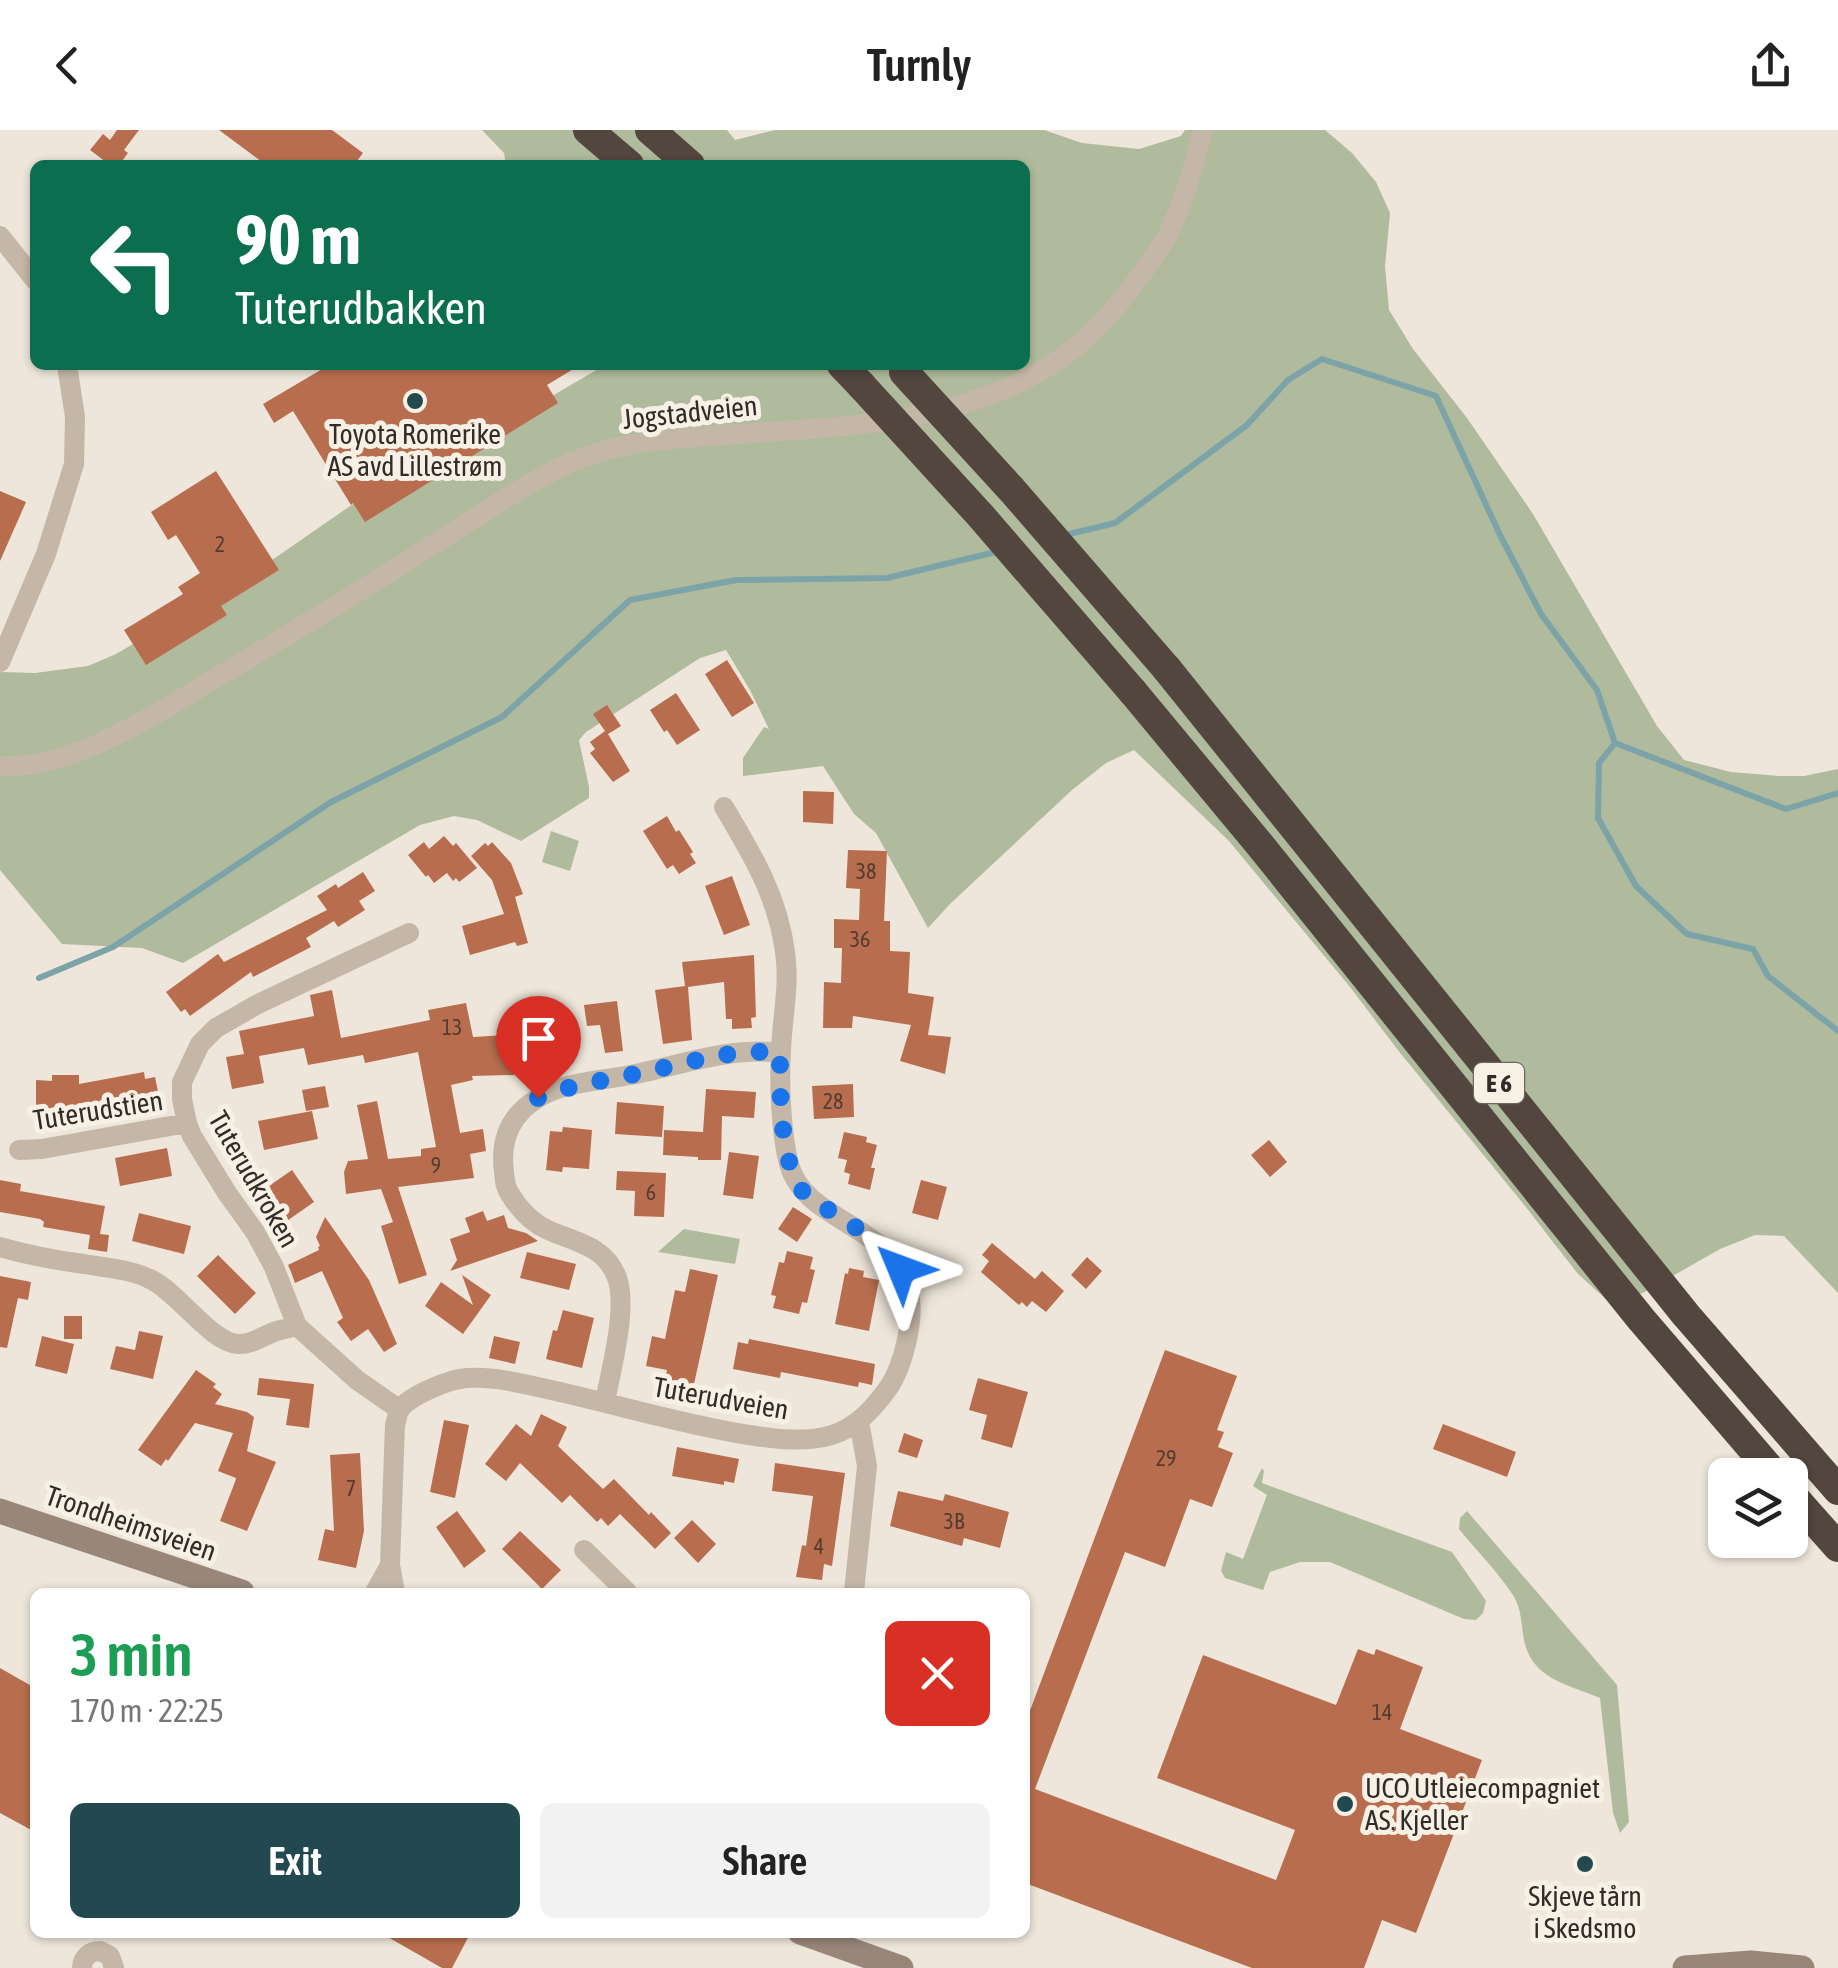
<!DOCTYPE html>
<html lang="en">
<head>
<meta charset="utf-8">
<style>
	body { margin:0; font-family:"Asap Condensed",sans-serif; background:#f2f2f2; color:#222; height:100vh; display:flex; flex-direction:column; font-size:38px; white-space:nowrap }
	* { box-sizing:border-box; margin:0 }
	p { font-size:32px; color:#767676 }
	.icon { flex:none; width:55px; height:55px; fill:none; stroke:currentColor; stroke-width:2; stroke-linecap:round; stroke-linejoin:round }
	.map { position:relative; flex:1; overflow:hidden }
	.drawer { position:absolute; left:30px; top:1458px; width:1000px; height:350px; display:flex; flex-direction:column; background:#fff; border-radius:15px; box-shadow:0 2px 8px #0004 }
	.drawer>* { flex:none }
	.top-card { position:absolute; left:30px; top:30px; width:1000px; height:210px; border-radius:15px; box-shadow:0 2px 8px #0004; background:#0b6e4f; color:#fff; overflow:hidden }
	.buttons { position:absolute; left:1708px; top:1328px; display:grid; gap:20px }
	.buttons a { display:grid; place-items:center; width:100px; height:100px; border-radius:15px; background:#fff; box-shadow:0 2px 8px #0004; font-size:50px }
	.pin { position:absolute; display:grid; place-items:center; width:85px; height:85px; color:#fff; margin:-102px -42px; border-radius:50% 50% 50% 0; rotate:-45deg; box-shadow:0 0 10px #0007 }
	.pin .icon { rotate:45deg }
	.me { position:absolute; width:110px; margin:-55px; rotate:314deg; stroke-linejoin:round; filter:drop-shadow(0 0 8px #0008) }
	.turn { display:flex; align-items:center; gap:35px; height:210px; padding:0 40px; font-size:45px }
	.turn .icon { width:130px; height:130px; stroke-width:2.5 }
	.turn b { display:block; font-size:70px; line-height:85px }
	.round { display:grid; place-items:center; flex:none; width:105px; height:105px; border-radius:15px; background:#f2f2f2 }
	.summary { display:flex; align-items:center; justify-content:space-between; height:170px; padding:0 40px }
	h1 { font-size:60px; font-weight:600; line-height:75px; color:#1e9e55 }
	.action { display:flex; gap:20px; margin-top:auto; padding:20px 40px }
	.action a { flex:1; height:115px; border-radius:15px; background:#21494f; color:#fff; font-size:40px; font-weight:600; line-height:115px; text-align:center }
	.action a+a { background:#f2f2f2; color:#222 }
	header { display:flex; justify-content:space-between; align-items:center; height:130px; padding:0 40px; background:#fff; font-size:45px; font-weight:600 }
	.map>svg:first-child { display:block }
	.green { fill:#afbb9c }
	.lines { fill:none; stroke-linecap:round; stroke-linejoin:round }
	.stream { stroke:#7ca3a8; stroke-width:6 }
	.building { fill:#b86e4e }
	.minor { stroke:#c5b7a7; stroke-width:20 }
	.secondary { stroke:#988679; stroke-width:25 }
	.motorway { stroke:#52463f; stroke-width:30 }
	.motorway-bridge { stroke:#52463f; stroke-width:30 }
	.route { stroke:#1a73e8; stroke-width:18; stroke-dasharray:0 32.4 }
	.poi-dot { fill:#21494f; stroke:#f6f0e5; stroke-width:4 }
	.labels { text-anchor:middle; stroke-width:10; stroke-linejoin:round; paint-order:stroke }
	.number-label { font-size:22px; fill:#543c31 }
	.shield { fill:#f6f0e5; stroke:#6d6660; stroke-width:2.5 }
	.shield-label { font-size:25px; font-weight:bold; fill:#322b27 }
	.street-label { font-size:28px; fill:#322b27; stroke:#f6f0e5 }
	.poi-label { font-size:28px; fill:#322b27; stroke:#f6f0e5 }
</style>
</head>
<body>
<header><svg class="icon" aria-label="back" viewBox="0 0 24 24"><path d="M15 5l-7 7 7 7"/></svg>Turnly<svg class="icon" aria-label="share" viewBox="0 0 24 24"><path d="M12 15V3M7 8l5-5 5 5M5 13v7h14v-7"/></svg></header>
<div class="map">
<svg width="1838" height="1838" viewBox="0 0 1838 1838">
	<rect width="100%" height="100%" fill="#eee6da"/>
	<path class="green" d="M482,0H727L735,10L775,0H1044L1082,13L1139,19L1181,6L1185,0H1325L1352,23L1376,52L1390,83L1385,136L1389,180L1413,219L1467,288L1533,384L1657,596L1684,630L1731,642L1779,646H1804L1838,639V1163L1784,1106L1755,1105L1720,1119L1643,1163L1609,1172L1578,1144L1521,1071L1397,919L1350,857L1229,711L1134,620L1106,633L1072,660L950,774L928,798L876,703L854,684L823,636L743,646V628L764,597L769,599L750,560L726,520L700,528L586,602L579,610L589,657V668L521,711L477,690L454,686L420,695L183,833L142,818L62,814L0,740V542L35,543L88,536L116,524L252,444L353,374L511,290L605,235H1025V35H506L504,23Z
		M551,701L579,711L570,741L542,732Z
		M684,1099L740,1109L735,1134L658,1122Z
		M1262,1338L1264,1341L1262,1353L1452,1422L1486,1471L1483,1483L1476,1490L1464,1489L1330,1432H1300L1270,1442L1263,1460L1225,1448L1221,1441L1226,1422L1243,1429L1267,1365L1253,1356Z
		M1467,1381L1617,1555L1629,1692L1620,1703L1613,1683L1600,1568C1567,1554 1532,1549 1524,1510C1521,1494 1522,1480 1513,1465C1498,1442 1476,1420 1459,1399L1460,1388Z"/>
	<g class="lines">
		<path class="stream" d="M1065,405L1115,393L1247,295L1288,250L1322,229L1436,266L1500,405L1541,484L1597,560L1615,613
			M1615,613L1599,633L1598,688L1636,756L1687,804L1753,819L1768,846L1838,901
			M1615,613L1786,679L1838,663
			M39,848L113,817L331,672L502,587L630,470L736,450L887,448L1000,421"/>
	</g>
	<path class="building" d="M117,0H139L124,20L128,23L119,35H110L90,20L103,4L110,10Z
		M219,0H332L363,23L354,35H266Z
		M329,235H580L547,255L558,273L365,392L353,373L351,375L293,281L274,293L263,274Z
		M216,341L279,440L221,476L227,485L146,535L124,500L183,464L178,457L200,443L176,405L168,410L151,382Z
		M0,361L26,372L0,431Z
		M727,530L754,573L732,587L705,544Z
		M676,563L700,600L677,615L667,600L664,602L650,580Z
		M607,575L621,596L608,604L630,641L613,652L590,623L595,619L590,612L605,601L593,584Z
		M803,661L834,662L833,694L803,692Z
		M667,686L676,702L679,700L693,722L690,724L696,733L679,744L673,735L667,739L643,701Z
		M444,706L453,716L456,713L477,738L459,752L456,748L453,751L447,743L434,753L428,745L426,747L408,725L424,712L429,719Z
		M492,712L511,733L523,764L515,767L528,813L517,816L515,812L470,825L462,796L504,784L492,750L471,726L485,713L488,716Z
		M848,720L887,721L884,791H890V821L910,822L908,863L934,867L928,905L951,907L945,944L900,931L911,895L853,886L852,898H823L824,852L841,853L842,818H834V789L859,790L860,759L846,758Z
		M363,742L375,761L359,771L365,780L338,797L334,791L306,808L311,817L253,847L251,842L190,886L185,879L181,882L166,862L218,824L224,832L327,780L317,766L336,754L338,758Z
		M732,746L750,795L724,805L705,756Z
		M754,825L756,887L751,888L752,898L732,899V889H726L724,852L688,857L692,910L663,914L655,860L685,856L682,832Z
		M332,860L341,908L430,890L428,880L466,873L473,907L506,905L505,887L546,886L548,933L514,934V945L472,946L473,950L451,955L460,1003L483,999L486,1021L470,1024L474,1048L398,1057L427,1145L399,1154L381,1096L393,1092L381,1059L346,1064L344,1042L348,1031L368,1029L357,975L377,971L388,1029L421,1026V1019L436,1017L418,922L365,933L363,925L308,935L304,918L259,926L264,953L232,959L226,927L244,924L239,901L314,886L310,865Z
		M617,871L623,921L605,923L600,895L587,896L584,875Z
		M144,942L145,949L155,947L160,971L102,980L36,978V950L52,951V945H79V954Z
		M853,954L854,987L814,989L812,956Z
		M325,956L329,977L306,981L302,960Z
		M706,959L756,962L754,988L722,986L721,1030H698V1027L663,1025L664,1000L703,1002Z
		M617,972L664,976L662,1007L615,1004Z
		M312,981L318,1009L264,1020L258,991Z
		M563,997L592,1000L589,1039L563,1037L562,1042L546,1040L550,1001L562,1002Z
		M844,1002L867,1007L866,1012L877,1015L871,1038H875L870,1060L848,1054L850,1044L844,1042L847,1030L838,1028Z
		M1269,1010L1287,1032L1270,1047L1251,1025Z
		M167,1018L172,1046L120,1056L115,1028Z
		M729,1022L759,1026L753,1069L723,1065Z
		M292,1040L314,1072L284,1093L262,1061Z
		M617,1041L666,1043L664,1087L634,1086L635,1061L616,1060Z
		M0,1050L21,1054L20,1061L105,1076L100,1104L109,1105L107,1122L88,1119L90,1105L43,1097L44,1092L40,1089L0,1082Z
		M921,1050L947,1057L938,1090L912,1083Z
		M793,1077L812,1089L797,1112L778,1099Z
		M483,1081L487,1091L504,1085L508,1098L526,1103L538,1111L450,1141L457,1130L450,1109L470,1102L465,1088Z
		M139,1083L191,1096L184,1124L132,1111Z
		M325,1087L369,1150L397,1214L384,1222L368,1199L351,1211L337,1192L343,1188L322,1141L295,1153L291,1142L288,1135L319,1120L318,1117L320,1116L316,1107Z
		M992,1113L1035,1149L1042,1141L1064,1161L1046,1182L1032,1171L1027,1177L1022,1172L1019,1175L981,1142L989,1131L982,1125Z
		M787,1121L813,1127L810,1139L815,1140L807,1173L802,1172L799,1184L773,1178L776,1166L771,1165L779,1132L784,1133Z
		M527,1122L576,1134L569,1160L520,1148Z
		M218,1125L256,1163L235,1184L197,1146Z
		M1087,1127L1102,1141L1086,1159L1071,1145Z
		M849,1138L864,1141L863,1147L879,1150L869,1201L835,1194L845,1143L848,1144Z
		M690,1139L718,1145L692,1263L663,1257L667,1240L646,1236L652,1206L665,1209L675,1160L685,1162Z
		M462,1145L491,1165L463,1204L425,1176L441,1152L473,1175Z
		M0,1146L31,1152L28,1170L18,1168L7,1218L0,1217Z
		M563,1180L594,1188L582,1238L546,1229L553,1200L557,1201Z
		M64,1186H82V1209H64Z
		M139,1201L163,1206L153,1249L110,1239L116,1216L135,1220Z
		M42,1206L74,1214L67,1244L35,1236Z
		M494,1206L520,1212L515,1234L489,1228Z
		M749,1209L875,1234L872,1255L859,1252L858,1257L781,1242L780,1248L733,1239L738,1212L748,1214Z
		M1165,1220L1237,1246L1217,1300L1224,1302L1218,1317L1233,1323L1212,1377L1190,1369L1165,1437L1125,1422L1035,1659L1276,1750L1295,1700L1157,1648L1203,1525L1336,1575L1358,1519L1374,1525L1376,1519L1423,1537L1400,1599L1482,1630L1416,1803L1382,1790L1364,1838H1252L1025,1753V1594Z
		M196,1240L216,1254L213,1257L222,1264L215,1274L247,1282L254,1287L247,1321L276,1332L247,1401L220,1391L235,1352L236,1348L218,1341L233,1303L195,1293L168,1331L166,1329L161,1336L138,1320Z
		M259,1248L314,1254L309,1298L286,1295L290,1269L257,1265Z
		M978,1248L1028,1262L1012,1318L981,1309L987,1285L969,1280Z
		M708,1256L729,1262L723,1282L703,1277Z
		M541,1284L567,1297L558,1316L603,1359L614,1349L649,1385L651,1382L671,1403L655,1419L620,1384L608,1396L601,1388L597,1392L570,1365L562,1373L520,1333L506,1351L485,1334L516,1294L531,1306Z
		M444,1290L469,1295L455,1368L430,1362Z
		M1443,1294L1516,1322L1507,1347L1433,1319Z
		M904,1303L923,1310L917,1328L898,1322Z
		M677,1317L739,1329L734,1353L724,1351V1355L672,1346Z
		M360,1323L364,1401L356,1438L318,1430L325,1399L334,1401L330,1325Z
		M775,1333L845,1343L832,1436L824,1434L822,1450L796,1447L802,1415L806,1416L813,1366L772,1361Z
		M898,1361L943,1371L945,1364L1009,1382L1000,1418L964,1408L962,1416L890,1396Z
		M457,1381L486,1421L464,1438L436,1397Z
		M692,1390L716,1414L698,1433L674,1408Z
		M520,1401L561,1440L542,1459L502,1419Z
		M0,1538L35,1558V1702L0,1683Z
		M379,1802H471L452,1838H442Z"/>
	<g class="lines">
		<path class="minor" d="M0,106L35,150
			M0,532L46,424L74,334L75,287L67,235
			M0,636C71,640 155,585 214,549C285,507 356,464 426,419C469,393 510,363 555,340C612,311 661,310 723,305C834,297 953,296 1051,235C1092,209 1123,171 1150,132C1157,122 1165,112 1170,100C1185,68 1194,34 1203,0
			M19,1020L42,1019L187,993
			M0,1117C28,1125 55,1130 84,1134C108,1138 130,1139 152,1150C178,1163 212,1213 238,1214C251,1215 263,1206 274,1202C282,1199 290,1198 297,1196
			M605,1272C611,1239 629,1175 616,1145C603,1115 574,1112 548,1100C532,1093 519,1079 510,1064C505,1057 505,1051 504,1042C500,1012 509,987 535,970C561,952 599,951 630,945C678,936 731,916 780,923
			M400,1280L357,1250L297,1196L274,1137L255,1102L227,1063L192,1006L187,993L182,969V952L200,914L216,898L258,874L409,803
			M584,1420L627,1462
			M375,1462L390,1435
			M395,1462L390,1435L395,1295C397,1290 397,1284 399,1280C409,1266 449,1249 467,1248C498,1246 533,1256 564,1263C626,1277 686,1295 749,1305C776,1309 805,1313 832,1305C857,1297 874,1278 889,1257C903,1236 915,1189 909,1163C895,1093 805,1094 789,1034C781,1004 779,953 781,921C782,888 790,855 785,822C778,767 752,724 724,677
			M854,1462L867,1336L859,1291
			M82,1838C82,1827 90,1821 100,1821L110,1826L114,1838"/>
		<path class="secondary" d="M0,1381L242,1462
			M800,1802L901,1838
			M1685,1838L1751,1833L1802,1838"/>
		<path class="motorway" d="M588,0L629,35
			M650,0L690,35
			M842,235L862,256
			M1167,539L1686,1185L1838,1360
			M1133,562L1260,715L1641,1189L1775,1345
			M1790,1363L1838,1417"/>
		<path class="motorway-bridge" d="M904,242L1012,360L1167,539
			M862,256L980,385L1133,562"/>
	</g>
	<g class="lines">
		<path class="route" d="M538,968C569,955 602,951 635,944C682,935 733,917 780,923C780,961 779,1041 808,1067C816,1074 826,1078 835,1084C860,1100 884,1115 901,1139"/>
	</g>
	<g class="poi-dot">
		<circle cx="415" cy="271" r="10"/>
		<circle cx="1345" cy="1674" r="10"/>
		<circle cx="1585" cy="1734" r="10"/>
	</g>
	<g class="labels">
		<g class="number-label">
			<text x="220" y="422">2</text>
			<text x="866" y="749">38</text>
			<text x="860" y="817">36</text>
			<text x="452" y="905">13</text>
			<text x="833" y="979">28</text>
			<text x="436" y="1043">9</text>
			<text x="651" y="1070">6</text>
			<text x="1166" y="1336">29</text>
			<text x="351" y="1366">7</text>
			<text x="954" y="1399">3B</text>
			<text x="819" y="1424">4</text>
			<text x="1382" y="1590">14</text>
		</g>
		<rect class="shield" x="1474" y="933" width="50" height="40" rx="8"/>
		<g class="shield-label">
			<text x="1499" y="962">E 6</text>
		</g>
		<g class="street-label">
			<text transform="translate(690 282) rotate(-6)" y="10">Jogstadveien</text>
			<text transform="translate(98 980) rotate(-9)" y="10">Tuterudstien</text>
			<text transform="translate(254 1049) rotate(60)" y="10">Tuterudkroken</text>
			<text transform="translate(721 1268) rotate(10)" y="10">Tuterudveien</text>
			<text transform="translate(131 1393) rotate(19)" y="10">Trondheimsveien</text>
		</g>
		<g class="poi-label">
			<text x="415" y="314">Toyota Romerike<tspan x="415" dy="32">AS avd Lillestrøm</tspan></text>
			<text x="1365" y="1668" text-anchor="start">UCO Utleiecompagniet<tspan x="1365" dy="32">AS. Kjeller</tspan></text>
			<text x="1585" y="1776">Skjeve tårn<tspan x="1585" dy="32">i Skedsmo</tspan></text>
		</g>
	</g>
</svg>
<div class="buttons">
<a><svg class="icon" aria-label="layers" viewBox="0 0 24 24"><path d="M12 4l9 5-9 5-9-5zM3 14l9 5 9-5"/></svg></a>
</div>
<div class="pin" style="left:538px;top:968px;background:#d93025"><svg class="icon" aria-label="arrive" viewBox="0 0 24 24"><path d="M6 21V4h12l-3 4 3 4H6"/></svg></div>
<svg class="me" style="left:901px;top:1139px" viewBox="-20 -20 40 40"><path d="M0-17L14 15 0 8-14 15z" fill="#1a73e8" stroke="#fff" stroke-width="4"/></svg>
<div class="top-card">
<div class="turn"><svg class="icon" aria-label="left" viewBox="0 0 24 24"><path d="M17 20v-9H6M10 6l-5 5 5 5"/></svg><div><b>90 m</b>Tuterudbakken</div></div>
</div>
<section class="drawer">
<div class="summary"><div><h1>3 min</h1><p>170 m · 22:25</p></div><a class="round" style="background:#d93025;color:#fff"><svg class="icon" aria-label="close" viewBox="0 0 24 24"><path d="M6 6l12 12M18 6L6 18"/></svg></a></div>
<div class="action"><a>Exit</a><a>Share</a></div>
</section>
</div>
</body>
</html>
